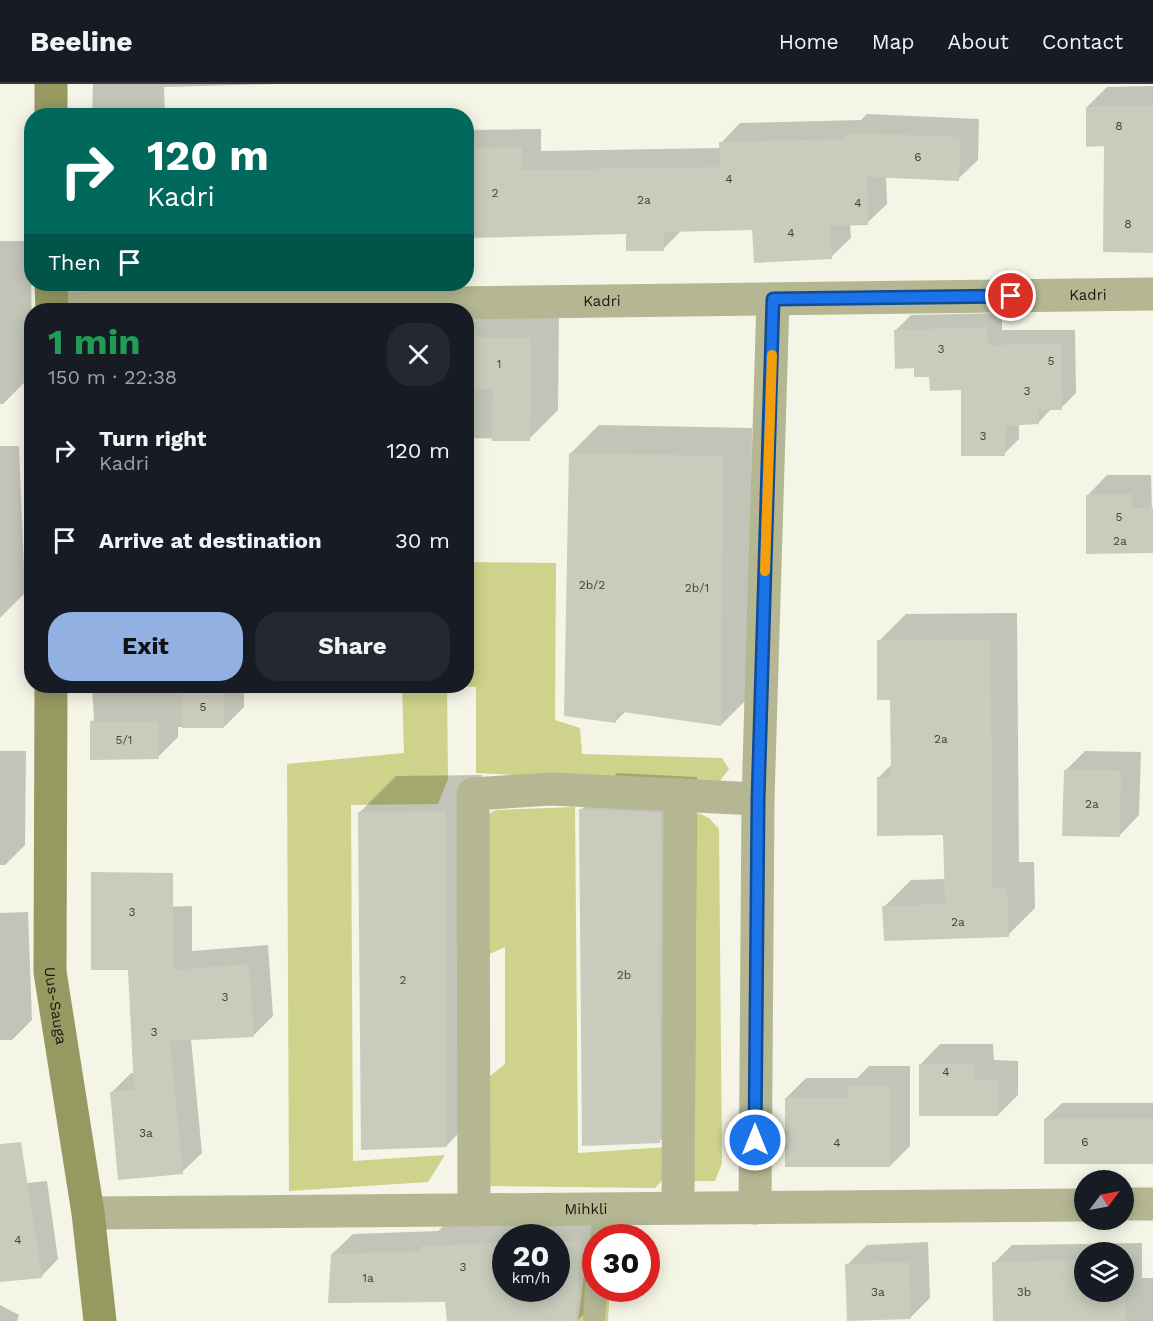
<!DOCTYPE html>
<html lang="en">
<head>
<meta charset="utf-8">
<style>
	body { margin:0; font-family:"Work Sans",sans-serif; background:#242831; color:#f1f3f6; height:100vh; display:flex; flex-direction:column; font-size:22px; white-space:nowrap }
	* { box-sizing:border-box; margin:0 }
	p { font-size:20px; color:#9ea1a6 }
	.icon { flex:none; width:33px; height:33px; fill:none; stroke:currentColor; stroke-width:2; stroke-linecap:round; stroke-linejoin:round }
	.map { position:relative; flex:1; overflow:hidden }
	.drawer { position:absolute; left:24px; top:219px; width:450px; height:390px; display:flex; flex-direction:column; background:#171b24; border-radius:24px; box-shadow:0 3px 15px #0003 }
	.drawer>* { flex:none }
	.hud { position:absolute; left:24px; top:24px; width:450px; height:183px; border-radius:24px; box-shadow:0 3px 15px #0003; background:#00695c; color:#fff; overflow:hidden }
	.needle { width:39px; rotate:58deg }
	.tools { position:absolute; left:1074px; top:1086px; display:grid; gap:12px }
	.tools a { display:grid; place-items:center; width:60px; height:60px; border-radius:50%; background:#171b24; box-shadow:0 3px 15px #0003; font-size:30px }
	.speed { position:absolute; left:492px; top:1140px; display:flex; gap:12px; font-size:30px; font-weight:700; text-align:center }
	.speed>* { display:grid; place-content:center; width:78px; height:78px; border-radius:50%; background:#171b24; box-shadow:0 3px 15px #0003; line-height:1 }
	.speed small { font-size:15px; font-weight:400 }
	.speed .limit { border:9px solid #d22; background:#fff; color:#111 }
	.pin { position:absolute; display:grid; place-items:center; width:51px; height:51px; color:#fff; margin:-26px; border:3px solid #fff; border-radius:50%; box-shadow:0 2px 6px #0007 }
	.me { position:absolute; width:66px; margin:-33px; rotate:0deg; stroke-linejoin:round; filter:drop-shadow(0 0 4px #0008) }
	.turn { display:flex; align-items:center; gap:21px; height:126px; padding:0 24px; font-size:27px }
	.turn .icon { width:78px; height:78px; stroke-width:2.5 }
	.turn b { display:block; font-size:42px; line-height:51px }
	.then { display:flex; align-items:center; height:57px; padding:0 24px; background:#0003; gap:12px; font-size:22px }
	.round { display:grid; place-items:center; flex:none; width:63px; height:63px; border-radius:24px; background:#242831 }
	.headline { display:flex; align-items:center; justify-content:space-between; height:102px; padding:0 24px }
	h1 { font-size:36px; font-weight:700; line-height:45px; color:#1e9e55 }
	.primary-button { display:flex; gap:12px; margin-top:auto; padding:12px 24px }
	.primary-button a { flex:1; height:69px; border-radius:24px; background:#92b0e2; color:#111; font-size:24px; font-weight:700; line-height:69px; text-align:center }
	.primary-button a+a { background:#242831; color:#f1f3f6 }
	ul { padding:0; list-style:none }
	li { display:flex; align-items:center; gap:18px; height:90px; padding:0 24px }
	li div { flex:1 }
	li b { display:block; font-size:22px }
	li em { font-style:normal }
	header { display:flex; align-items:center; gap:36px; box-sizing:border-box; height:84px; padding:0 30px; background:#171b24; border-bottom:2px solid #363941 }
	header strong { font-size:28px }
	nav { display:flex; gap:33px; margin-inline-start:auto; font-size:21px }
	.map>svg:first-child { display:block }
	.green { fill:#ced28b }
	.shadow { fill:#0003; fill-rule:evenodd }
	.building { fill:#c9cbbc }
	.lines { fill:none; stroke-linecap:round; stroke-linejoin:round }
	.lane { stroke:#b4b792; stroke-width:22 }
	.street { stroke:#b4b792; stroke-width:33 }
	.secondary { stroke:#969960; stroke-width:33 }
	.route-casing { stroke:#114b97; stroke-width:15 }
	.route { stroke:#1a73e8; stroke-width:10 }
	.slow { stroke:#f59e0b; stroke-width:10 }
	.labels { text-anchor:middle; stroke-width:5; stroke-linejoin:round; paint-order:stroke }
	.number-label { font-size:12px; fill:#44443c }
	.street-label { font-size:15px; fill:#171712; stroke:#fff }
</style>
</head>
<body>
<header>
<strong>Beeline</strong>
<nav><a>Home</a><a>Map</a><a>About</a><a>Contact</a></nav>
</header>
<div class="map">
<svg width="1153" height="1237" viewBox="0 0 1153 1237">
	<rect width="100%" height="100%" fill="#f4f5e6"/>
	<path class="green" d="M467,478L556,479L555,636L580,644L582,670L722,674L729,685L716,702L476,689V603L447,602L448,695L438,720L351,721L353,1077L445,1071L428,1098L289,1107L287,680L404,669L402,602H466Z
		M575,723L578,1069L668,1063L667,1091L655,1104L488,1102L481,999L505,980V863L483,873L485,732L496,726Z
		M698,729L709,734L719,745L722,1079L715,1097H692L691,735Z
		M587,1167H595L596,1204L610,1205L608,1237H578Z"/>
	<path class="shadow" d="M93,0H278L164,3L165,32H92Z
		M1153,2V167L1087,23L1107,3Z
		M867,30L979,35L978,76L958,95L886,92L887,120L867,139L850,140L851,154L831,173L753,145L682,146L663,165L627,148L466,153V46L541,45V67L721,64V59L740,39L861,36Z
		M0,157H31L32,291L3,320H0Z
		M95,200H180L177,202L95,203Z
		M466,226H559L558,326L529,355L466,354Z
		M1002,229V246H1075L1076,309L1061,324H1052L1038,339H1019V355L1004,370L963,304L931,292L915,283L896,246L911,231Z
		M599,341L752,344L750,612L721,641L626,627L615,638L570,370Z
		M0,362H19L25,509L0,534Z
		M1107,391H1151L1153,467L1087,412Z
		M1017,529L1019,778H1034L1035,824L1008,851L884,823L911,796L946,795L944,750L878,694L892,680L891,615L879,557L906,530Z
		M92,602H244V623L224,643H178V653L158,673L91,638L94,636Z
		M0,667H26L25,761L5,781H0Z
		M1085,667L1141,668L1139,731L1119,752L1065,687Z
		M617,689L697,693L695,1021L659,1058L581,726Z
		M482,691L483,1025L446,1062L359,729L396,692Z
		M192,822V867L268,861L273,932L253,952L191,955L202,1069L182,1088L111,1009L131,989H134L130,885L112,825Z
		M28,828L32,936L12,956H0V829Z
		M940,960H993L994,976L1018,977V1011L998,1031L920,981Z
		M869,982H910V1062L890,1082L786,1014L806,994H857Z
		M1062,1019H1153V1079L1045,1035Z
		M47,1097L58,1175L41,1193L0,1197V1102Z
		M602,1137L596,1154L594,1221L577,1237H449L446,1217L332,1170L353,1150L438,1147L443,1142ZM506,1154H556V1204H506Z
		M928,1158L930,1214L910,1234L847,1181L867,1161Z
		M1142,1159V1194H1153V1237H995L994,1179L1012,1161ZM1084,1168H1124V1208H1084Z
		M0,1221L19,1231L17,1237H0Z"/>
	<path class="building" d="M1153,22V169L1103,168L1104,62L1086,63V23Z
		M846,49L960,53L959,97L867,93L868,141L830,142L832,175L754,179L752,146L664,148V167H626V150L466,154V64L522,63V86L720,83L719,58L846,55Z
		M987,243L988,261L1061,260L1062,326H1038L1039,340L1005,342V372H961V306L930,307L929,293H914V284L895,285L894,246Z
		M466,253L531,254L530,357H492L493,305H466Z
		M569,369L723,372L721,642L616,627V639L564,632Z
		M1132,410V424H1153V469L1086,470V411Z
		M877,556H991L992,805L1007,804L1009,853L884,857L882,822L945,820L943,751L877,752V693H891L890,616H877Z
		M182,602H224V644H182Z
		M90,637H158L159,675L90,676Z
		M1064,686L1121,687L1120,753L1062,752Z
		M579,725L661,729L660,1059L582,1062Z
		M446,727L447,1063L361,1066L358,728Z
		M91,788L173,789V886L249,880L254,953L170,957L183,1090L118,1096L110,1008L134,1006L128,886H91Z
		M919,980H974V996H998V1032H919Z
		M847,1002H890V1083H785V1014H848Z
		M1044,1035H1153V1080H1044Z
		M21,1058L42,1194L0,1198V1060Z
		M556,1157H582L575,1237H447L445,1218L328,1219L331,1170L421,1167V1162L506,1159V1204H556Z
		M1084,1176V1208H1124L1125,1176V1237H993L992,1178Z
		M909,1178L911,1235L847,1237L845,1180Z"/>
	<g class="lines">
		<path class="lane" d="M601,1154L605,1124
			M594,1237L596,1204"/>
		<g class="street">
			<path id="s1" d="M52,224L1153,210"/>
			<path d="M1124,1120H1153"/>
			<path d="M678,1124L680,711"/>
			<path d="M755,1124L758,715L773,215"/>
			<path d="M474,1126L473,710L551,705L758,715"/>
			<path id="s2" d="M88,1129L1084,1121"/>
		</g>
		<g class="secondary">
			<path d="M51,0V32"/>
			<path d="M51,200L52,226"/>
			<path id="s3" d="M51,602L50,888L88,1129L100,1237"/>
		</g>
	</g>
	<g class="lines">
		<defs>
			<path id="route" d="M755,1056L758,716L773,215L1011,212"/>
		</defs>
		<use href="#route" class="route-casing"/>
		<use href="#route" class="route"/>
		<path class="slow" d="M765,487L772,271"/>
	</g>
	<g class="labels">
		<g class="number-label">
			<text x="1119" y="46">8</text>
			<text x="918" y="77">6</text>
			<text x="729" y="99">4</text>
			<text x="495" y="113">2</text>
			<text x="644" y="120">2a</text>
			<text x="858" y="123">4</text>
			<text x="1128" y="144">8</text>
			<text x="791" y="153">4</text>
			<text x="941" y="269">3</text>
			<text x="1051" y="281">5</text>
			<text x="499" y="284">1</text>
			<text x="1027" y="311">3</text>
			<text x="983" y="356">3</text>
			<text x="1119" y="437">5</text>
			<text x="1120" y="461">2a</text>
			<text x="592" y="505">2b/2</text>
			<text x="697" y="508">2b/1</text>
			<text x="203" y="627">5</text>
			<text x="941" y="659">2a</text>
			<text x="124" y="660">5/1</text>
			<text x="1092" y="724">2a</text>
			<text x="132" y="832">3</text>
			<text x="958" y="842">2a</text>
			<text x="624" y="895">2b</text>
			<text x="403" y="900">2</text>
			<text x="225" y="917">3</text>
			<text x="154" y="952">3</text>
			<text x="946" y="992">4</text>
			<text x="146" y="1053">3a</text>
			<text x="1085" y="1062">6</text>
			<text x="837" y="1063">4</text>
			<text x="18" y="1160">4</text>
			<text x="463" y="1187">3</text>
			<text x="368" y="1198">1a</text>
			<text x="878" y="1212">3a</text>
			<text x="1024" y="1212">3b</text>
		</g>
		<g class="street-label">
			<text dy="5" stroke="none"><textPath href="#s1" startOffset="1036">Kadri</textPath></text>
			<text dy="5" stroke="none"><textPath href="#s1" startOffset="550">Kadri</textPath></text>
			<text dy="5" stroke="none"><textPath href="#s3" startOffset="320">Uus-Sauga</textPath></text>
			<text dy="5" stroke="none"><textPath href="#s2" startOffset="498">Mihkli</textPath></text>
		</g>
	</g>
</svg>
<div class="tools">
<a><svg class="needle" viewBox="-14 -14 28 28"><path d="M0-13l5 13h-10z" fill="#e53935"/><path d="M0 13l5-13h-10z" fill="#9ea1a6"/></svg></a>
<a><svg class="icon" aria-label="layers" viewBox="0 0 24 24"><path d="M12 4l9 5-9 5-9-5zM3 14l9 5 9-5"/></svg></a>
</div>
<div class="speed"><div>20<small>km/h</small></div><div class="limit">30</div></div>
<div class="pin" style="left:1011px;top:212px;background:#d93025"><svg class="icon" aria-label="arrive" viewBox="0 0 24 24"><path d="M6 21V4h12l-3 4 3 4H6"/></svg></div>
<svg class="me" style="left:755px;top:1056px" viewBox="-20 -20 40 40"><circle r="17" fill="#1a73e8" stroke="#fff" stroke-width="3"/><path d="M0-11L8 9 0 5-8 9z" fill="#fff"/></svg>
<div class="hud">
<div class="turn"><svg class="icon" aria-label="right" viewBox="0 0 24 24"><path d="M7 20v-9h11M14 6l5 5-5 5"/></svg><div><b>120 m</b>Kadri</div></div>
<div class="then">Then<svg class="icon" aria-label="arrive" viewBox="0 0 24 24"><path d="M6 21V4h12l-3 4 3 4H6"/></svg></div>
</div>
<section class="drawer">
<div class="headline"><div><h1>1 min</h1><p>150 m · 22:38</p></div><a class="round"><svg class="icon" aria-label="close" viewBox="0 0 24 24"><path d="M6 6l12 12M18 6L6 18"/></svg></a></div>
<ul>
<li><svg class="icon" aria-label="right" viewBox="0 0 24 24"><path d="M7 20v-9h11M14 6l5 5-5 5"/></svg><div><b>Turn right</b><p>Kadri</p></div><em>120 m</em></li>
<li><svg class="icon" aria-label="arrive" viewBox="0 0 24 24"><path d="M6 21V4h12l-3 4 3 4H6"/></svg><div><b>Arrive at destination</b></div><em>30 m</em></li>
</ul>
<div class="primary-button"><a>Exit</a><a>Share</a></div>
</section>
</div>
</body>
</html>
